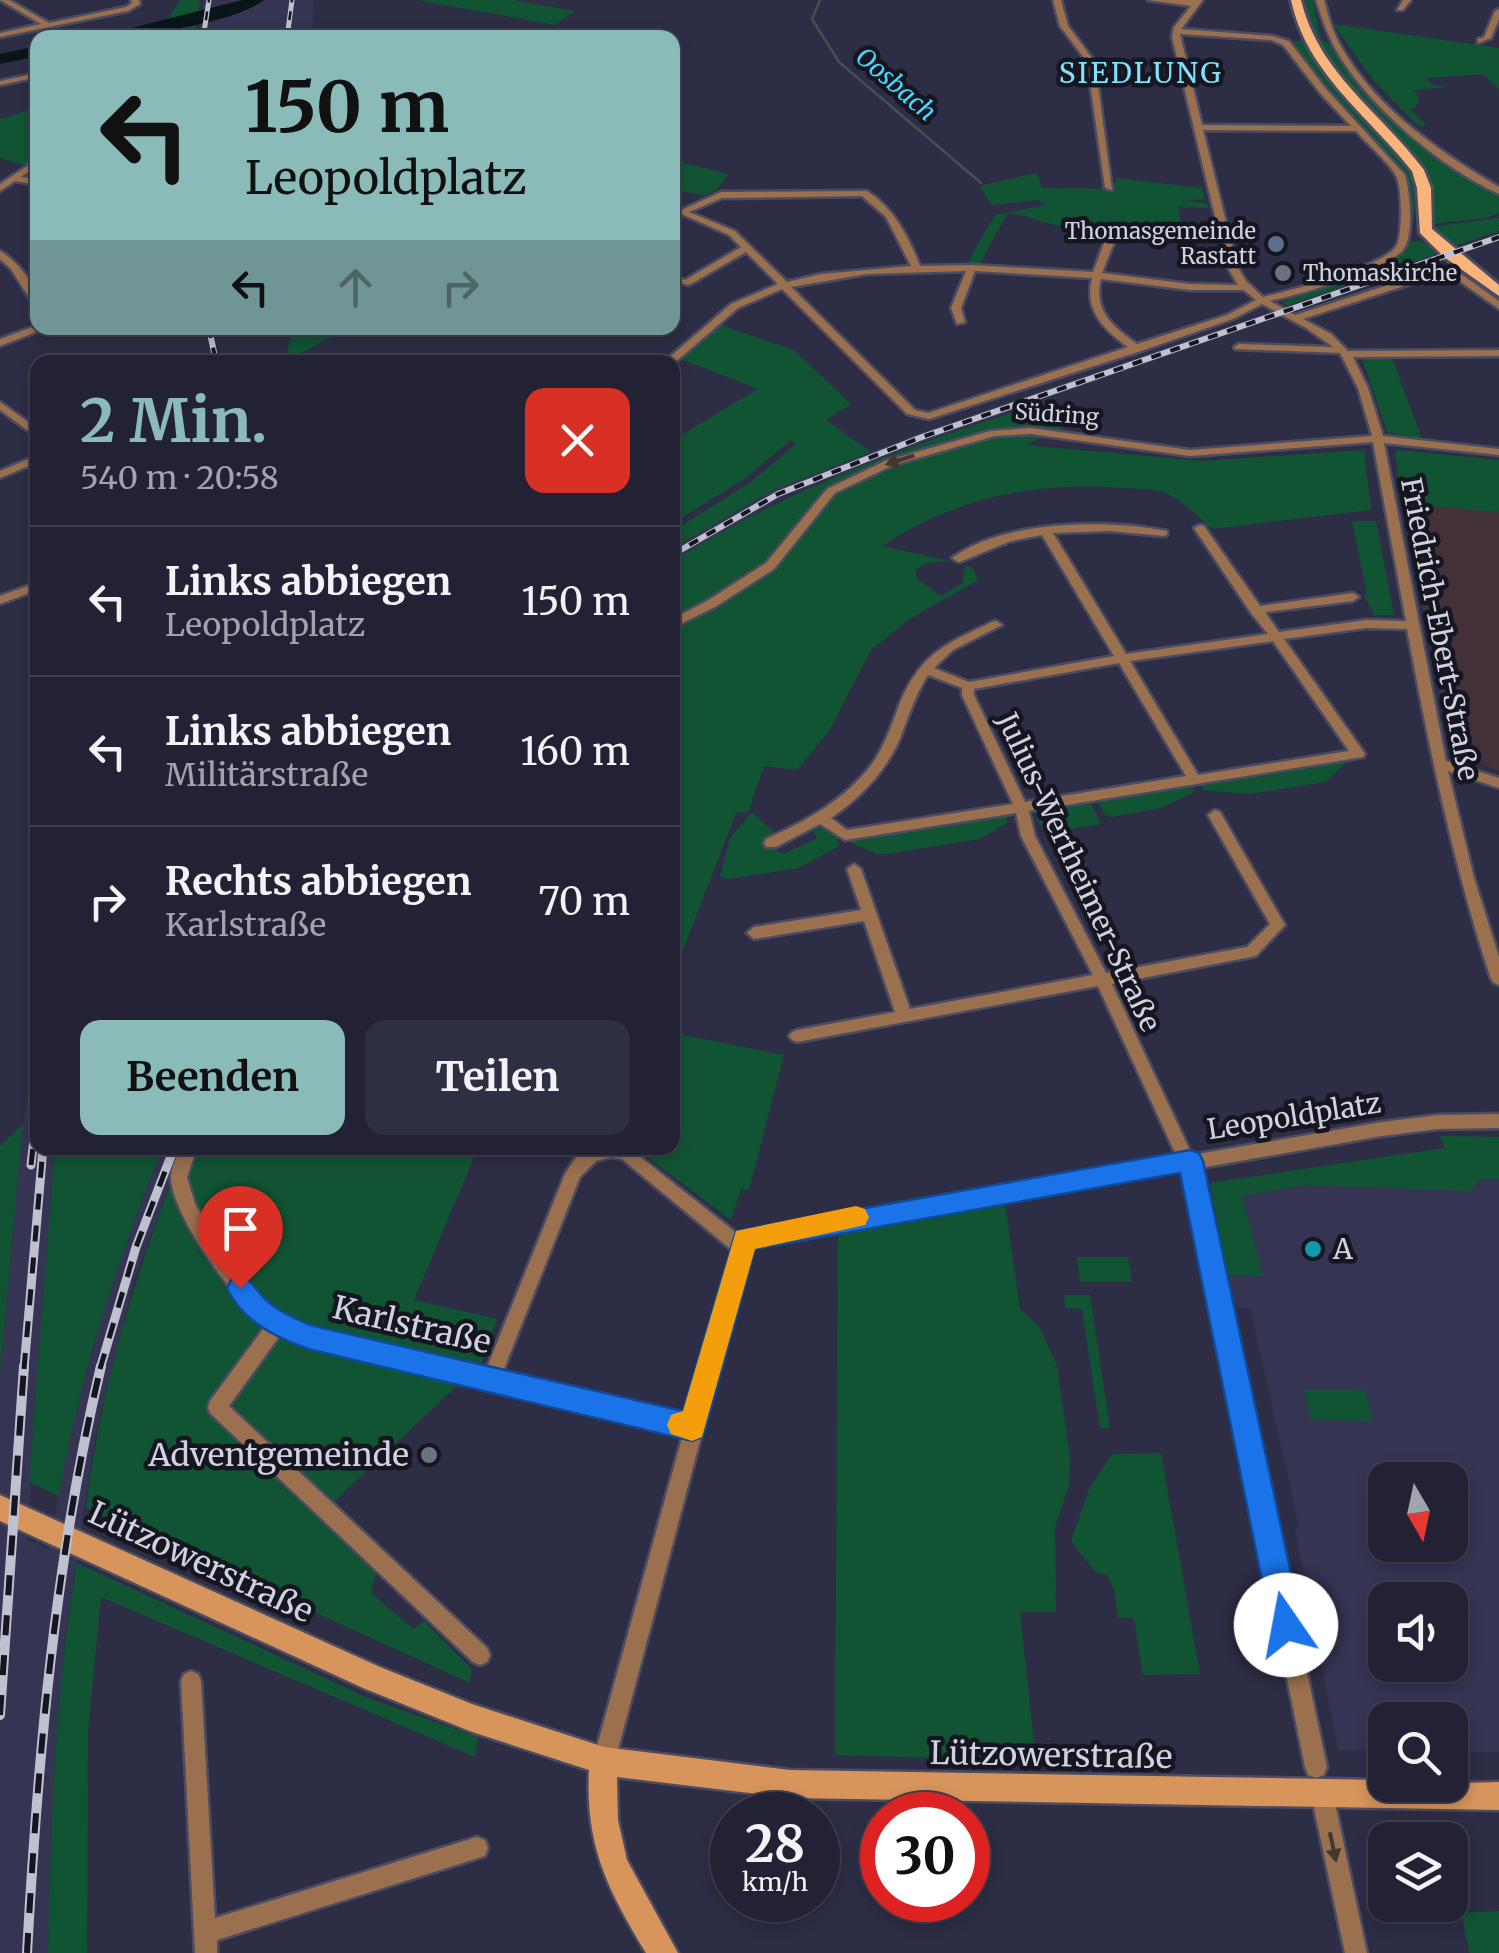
<!DOCTYPE html>
<html lang="de">
<head>
<meta charset="utf-8">
<style>
	body { margin:0; font-family:Merriweather,serif; background:#2e2f40; color:#f1f3f6; height:100vh; display:flex; flex-direction:column; font-size:38px; white-space:nowrap }
	* { box-sizing:border-box; margin:0 }
	p { font-size:32px; color:#a2a4ac }
	.icon { flex:none; width:55px; height:55px; fill:none; stroke:currentColor; stroke-width:2; stroke-linecap:round; stroke-linejoin:round }
	.map { position:relative; flex:1; overflow:hidden }
	.drawer { position:absolute; left:30px; top:355px; width:650px; height:800px; display:flex; flex-direction:column; background:#222234; border-radius:20px; box-shadow:0 5px 15px #0003,0 0 0 2px #3f3f4f }
	.drawer>* { flex:none }
	.hud { position:absolute; left:30px; top:30px; width:650px; height:305px; border-radius:20px; box-shadow:0 5px 15px #0003,0 0 0 2px #3f3f4f; background:#8bbbb9; color:#111; overflow:hidden }
	.needle { width:65px; rotate:171deg }
	.fabs { position:absolute; left:1368px; top:1462px; display:grid; gap:20px }
	.fabs a { display:grid; place-items:center; width:100px; height:100px; border-radius:20px; background:#222234; box-shadow:0 5px 15px #0003,0 0 0 2px #3f3f4f; font-size:50px }
	.speed { position:absolute; left:710px; top:1792px; display:flex; gap:20px; font-size:50px; font-weight:700; text-align:center }
	.speed>* { display:grid; place-content:center; width:130px; height:130px; border-radius:50%; background:#222234; box-shadow:0 5px 15px #0003,0 0 0 2px #3f3f4f; line-height:1 }
	.speed small { font-size:25px; font-weight:400 }
	.speed .limit { border:15px solid #d22; background:#fff; color:#111 }
	.pin { position:absolute; display:grid; place-items:center; width:85px; height:85px; color:#fff; margin:-102px -42px; border-radius:50% 50% 50% 0; rotate:-45deg; box-shadow:0 0 10px #0007 }
	.pin .icon { rotate:45deg }
	.me { position:absolute; width:110px; margin:-55px; rotate:348deg; stroke-linejoin:round; filter:drop-shadow(0 0 8px #0008) }
	.turn { display:flex; align-items:center; gap:35px; height:210px; padding:0 50px; font-size:45px }
	.turn .icon { width:130px; height:130px; stroke-width:2.5 }
	.turn b { display:block; font-size:70px; line-height:85px }
	.lanes { display:flex; align-items:center; height:95px; padding:0 50px; background:#0003; justify-content:center; gap:50px; direction:ltr }
	.lanes .off { opacity:.35 }
	.round { display:grid; place-items:center; flex:none; width:105px; height:105px; border-radius:20px; background:#2e2f40 }
	.summary { display:flex; align-items:center; justify-content:space-between; height:170px; padding:0 50px }
	h1 { font-size:60px; font-weight:700; line-height:75px; color:#8bbbb9 }
	.button { display:flex; gap:20px; margin-top:auto; padding:20px 50px }
	.button a { flex:1; height:115px; border-radius:20px; background:#8bbbb9; color:#111; font-size:40px; font-weight:700; line-height:115px; text-align:center }
	.button a+a { background:#2e2f40; color:#f1f3f6 }
	ul { padding:0; list-style:none }
	li { display:flex; align-items:center; gap:30px; height:150px; padding:0 50px; border-top:2px solid #3f3f4f }
	li div { flex:1 }
	li b { display:block; font-size:38px }
	li em { font-style:normal }
	.map>svg:first-child { display:block }
	.built { fill:#353453; fill-rule:evenodd }
	.industrial { fill:#43313a }
	.green { fill:#115434 }
	.lines { fill:none; stroke-linecap:round; stroke-linejoin:round }
	.stream { stroke:#454e55; stroke-width:2.5 }
	.river { fill:#091619; fill-rule:evenodd }
	.street-casing { stroke:#4b4b61; stroke-width:5 }
	.secondary-casing { stroke:#4b4b61; stroke-width:5 }
	.primary-casing { stroke:#4b4b61; stroke-width:6 }
	.street { fill:#9a704e; fill-rule:evenodd }
	.secondary { fill:#d7945b; fill-rule:evenodd }
	.primary { fill:#f9b47b; fill-rule:evenodd }
	.rail-far3-casing { stroke:#bfc0d0; stroke-width:5 }
	.rail-far2-casing { stroke:#bfc0d0; stroke-width:6 }
	.rail-far1-casing { stroke:#bfc0d0; stroke-width:9 }
	.rail-casing { stroke:#bfc0d0; stroke-width:10 }
	.rail-far3 { stroke:#161621; stroke-width:2.5; stroke-dasharray:9; stroke-linecap:butt }
	.rail-far2 { stroke:#161621; stroke-width:4; stroke-dasharray:10; stroke-linecap:butt }
	.rail-far1 { stroke:#161621; stroke-width:5; stroke-dasharray:16; stroke-linecap:butt }
	.rail { stroke:#161621; stroke-width:6; stroke-dasharray:20; stroke-linecap:butt }
	.oneway { fill:#443631 }
	.route { fill:#1a73e8; stroke:#114b97; stroke-width:2.5 }
	.slow { fill:#f59e0b }
	.service-dot { fill:#5c6f8a; stroke:#161621; stroke-width:4 }
	.worship-dot { fill:#6b7280; stroke:#161621; stroke-width:4 }
	.culture-dot { fill:#0f9aa8; stroke:#161621; stroke-width:4 }
	.labels { text-anchor:middle; stroke-width:9; stroke-linejoin:round; paint-order:stroke }
	.far-poi-label { font-size:22px; fill:#d1d2e1; stroke:#161621; text-anchor:end }
	.far-street-label { font-size:22px; fill:#d1d2e1; stroke:#161621 }
	.far-water-label { font-size:25px; font-style:italic; fill:#47d7fc; stroke:#161621 }
	.far-quarter-label { font-size:28px; letter-spacing:2.5px; fill:#7fe2fc; stroke:#161621 }
	.street-label { font-size:28px; fill:#d1d2e1; stroke:#161621 }
	.poi-label { font-size:28px; fill:#d1d2e1; stroke:#161621; text-anchor:start }
	.near-street-label { font-size:32px; fill:#d1d2e1; stroke:#161621 }
	.near-poi-label { font-size:32px; fill:#d1d2e1; stroke:#161621; text-anchor:end }
</style>
</head>
<body>
<div class="map">
<svg width="1499" height="1953" viewBox="0 0 1499 1953">
	<rect width="100%" height="100%" fill="#2d2d45"/>
	<path class="built" d="M204,0H314L312,37H198Z
		M1438,253L1444,258L1294,311L1287,306Z
		M1273,311L1281,316L926,441L783,497L673,562V548L773,490L917,434Z
		M37,1031L38,1148H55L27,1539L49,1550L69,1438L113,1275L163,1148H184L135,1277L95,1438L65,1636L48,1953H0V1374L23,1124Z
		M1440,1136L1499,1137V1752H1450V1720H1385V1751L1338,1750L1295,1528L1299,1527L1250,1308L1235,1307L1210,1183L1445,1148ZM1385,1480H1450V1545H1385ZM1385,1600H1450V1665H1385Z"/>
	<path class="industrial" d="M1402,504L1499,512V771L1462,755L1451,746Z"/>
	<path class="green" d="M180,0H200L195,37H87L167,21Z
		M417,0H513L575,11L555,25Z
		M1305,0H1313L1321,40L1329,43C1375,107 1430,157 1499,195V213L1486,218L1430,224L1431,186L1427,171C1391,123 1303,66 1305,0Z
		M1333,24L1499,48V89L1482,74L1426,78L1432,85L1448,87L1414,90L1419,96L1416,107L1410,109L1426,125H1417L1374,81Z
		M1287,41H1302L1332,83L1406,164L1415,186L1414,220L1411,219V196L1406,174L1321,83Z
		M37,108V158L26,166L0,158V119Z
		M672,160H673L728,174C711,202 701,196 673,188Z
		M1037,173L1042,188L1113,189L1116,178L1202,188L1205,199L1184,201L1207,203L1208,208L1178,207L1181,221L1212,223L1216,244L1099,225C1069,236 1039,217 1008,213L978,266L966,265L995,215L1046,205L1038,200L992,205L980,188L982,185Z
		M1499,218V231L1452,247L1432,227Z
		M1409,241H1421L1438,253L1287,306L1283,302C1313,286 1397,274 1409,241Z
		M720,325L794,350L851,404L826,420L871,452L773,490L673,548V531L751,482L796,444L791,440L744,479L673,523V440L758,389L681,359L706,333Z
		M293,328H348L285,362Z
		M1362,358H1392L1422,439L1387,432Z
		M1055,398L1066,427L1025,445L1203,461L1364,450L1371,510L1212,529C1199,518 1185,503 1170,495C1159,488 1138,489 1125,488C1038,481 955,497 882,546L950,561L926,563L915,571L917,579L941,596L963,583L965,566L972,567L978,580L908,620L871,650L829,731L797,770L764,766L748,812L736,813L673,976V562C790,485 923,442 1055,398Z
		M1399,450L1499,460V512L1402,504L1395,452Z
		M1352,521H1376L1394,615H1374L1364,595L1367,594Z
		M1350,759L1325,782L1250,794L1203,790L1199,783Z
		M1190,784L1194,792L1161,808L1111,817L1105,815L1097,799Z
		M1089,800L1101,824L1044,833L1033,809Z
		M752,812L776,834L764,841L783,854L818,838L812,830L819,827L837,837L839,846L799,868L728,879L720,877L730,838Z
		M1007,813V823L980,839L886,854H876L850,842L852,838Z
		M673,1033L784,1055L749,1190L741,1189L731,1220L635,1148H672Z
		M23,1124L0,1374V1146Z
		M1440,1136L1499,1137V1179H1480L1470,1191L1305,1185L1242,1196L1263,1276L1228,1275L1210,1183L1445,1148Z
		M55,1148H163C116,1261 80,1375 59,1496L29,1482Z
		M184,1148H478L414,1300L497,1319L482,1362L322,1513L376,1574L371,1593L413,1629L424,1621L472,1669L470,1683L86,1508C103,1374 137,1272 184,1148Z
		M1005,1203L1020,1309L1040,1328L1057,1366L1070,1458L1069,1485L1055,1527L1056,1612H1020L1036,1761L835,1755L838,1232Z
		M1077,1257H1128L1132,1282H1080Z
		M1064,1295H1090L1110,1428H1100L1082,1309L1066,1308Z
		M1304,1389L1365,1390L1373,1421L1311,1420Z
		M1161,1453L1200,1674L1143,1675L1134,1618H1118L1114,1589L1107,1575L1095,1572L1071,1541L1089,1489L1112,1454Z
		M77,1563L368,1698L478,1737L475,1757L101,1597L88,1731L87,1953H48C51,1822 55,1692 77,1563Z
		M1499,1911V1953H1470L1461,1913Z"/>
	<g class="lines">
		<path class="stream" d="M820,0L812,19L839,62L981,183"/>
		<path class="river" d="M242,0H264C234,24 132,38 92,38Z
			M38,46V56L0,64V54Z"/>
		<defs>
			<path id="street" d="M0,0H9L49,23L126,7L132,3L131,0H139L140,4L128,11L0,37V33L41,24Z
				M1053,0H1061L1068,26L1095,62L1112,190L1105,188L1087,62L1060,26Z
				M1148,0H1203L1181,29L1272,36L1289,41L1326,89L1405,175C1410,192 1415,238 1402,251C1382,272 1300,294 1270,301L1295,315L1441,268L1461,274L1499,301V309L1455,278L1441,274L1303,319L1331,334L1348,351L1499,350V356L1353,357L1368,388L1383,436L1499,449V455L1384,443L1446,761L1499,778V788L1448,771L1474,878L1499,957V985L1494,983L1491,979C1453,864 1429,747 1407,629L1366,628L1284,639L1363,751L1365,754L1363,757L1029,811L1035,836L1106,973L1247,947L1270,924L1208,815L1215,810L1220,812L1285,925L1256,956L1112,984L1192,1155L1382,1122L1438,1115L1499,1114V1128L1438,1129L1382,1136L1200,1168L1327,1767L1324,1775L1316,1778L1308,1775L1305,1767L1184,1170L752,1245L615,1761L612,1769L604,1772L596,1769L593,1761L683,1434L308,1345L281,1334L229,1406L487,1648L490,1655L487,1662L480,1665L473,1662L210,1413L208,1407L210,1401L266,1325C237,1305 170,1213 171,1177C171,1167 177,1156 181,1148H197L187,1177L195,1204L240,1275L260,1299L272,1309L309,1329L486,1370L565,1174L577,1156L591,1148H629L739,1235L745,1231L1177,1157L1098,986L797,1042L792,1040L789,1036L792,1032L797,1030L895,1012L864,921L754,939L747,933L754,927L861,910L847,869L854,864L861,869L910,1009L1093,975L1021,836L1016,813L845,840L820,824L776,847H766L764,843L766,839C806,821 845,800 872,764C884,747 891,727 898,708C919,655 943,645 992,622L996,621L1002,625L953,650L934,668L969,682L1114,656L1042,535L1011,541L962,561L958,562L952,558C1004,520 1106,519 1167,531V535L1163,536L1110,531L1053,533L1126,654L1268,634L1251,613L1194,528L1200,525L1204,526L1260,606L1353,593L1359,597L1353,601L1265,612L1279,632L1366,620L1406,621L1373,442L1190,456L1031,434L995,436L893,465L835,493L774,569L715,607L672,628V619L707,601L766,563L827,489L885,461L990,431L1031,428L1190,450L1372,436L1358,388L1340,353L1235,349L1234,347L1239,344L1333,347L1306,328L1262,304L1233,319L1141,351L929,419L907,414L782,289L738,308L673,364L664,362L731,304L778,284L746,252L689,285L672,281V275L685,280L741,247L729,235L677,212L721,192L867,191C894,208 909,238 920,266L972,265L1093,272L1107,235L1112,232L1117,235L1102,273L1190,284L1238,285L1227,266L1172,37L1174,27L1191,6ZM1180,34L1271,40L1283,45L1320,93L1351,126L1202,125ZM1203,130L1356,131C1367,144 1391,164 1397,178C1402,190 1403,239 1395,248C1377,268 1292,290 1263,297L1246,281L1237,266ZM862,196L886,217L911,266L821,274L787,282L735,231L689,212L722,198ZM966,271L951,308L957,324L965,322L961,308L975,271L1092,278C1084,310 1103,329 1128,347L928,413L915,410L791,287L867,274ZM1101,279L1190,290H1244L1256,300L1227,315L1137,344C1113,327 1093,311 1101,279ZM1273,641L1349,751L1198,775L1130,661ZM1119,663L1186,776L1025,802L974,695V689ZM928,675L962,688V695L1013,804L847,830L831,818C860,798 884,773 899,741C908,718 915,695 928,675ZM612,1157L622,1159L733,1251L688,1417L502,1374L580,1177L596,1161Z
				M1316,0H1324C1327,10 1329,20 1333,30C1363,100 1436,150 1499,187V194C1442,168 1373,110 1340,57C1329,39 1322,20 1316,0Z
				M1403,0H1411L1403,10H1397Z
				M1499,9V19L1491,38L1478,43V39L1484,37L1495,11Z
				M38,73V77L0,85V81Z
				M38,159V165L21,177L38,179V185L15,181L0,191V184Z
				M0,251C18,262 38,285 38,307L33,304L11,269L0,259Z
				M38,325V328H43L41,330L0,346V339Z
				M0,402L38,429V438L0,410Z
				M38,455V462L0,478V471Z
				M38,582V590L0,604V596Z
				M191,1671L198,1674L201,1681L215,1918L477,1837L485,1840L488,1848L485,1856L217,1940V1953H195L181,1681L184,1674Z
				M1322,1783L1330,1786L1333,1794L1367,1953H1345L1311,1794L1314,1786Z"/>
			<path id="secondary" d="M0,1495L380,1667L472,1704L604,1747L790,1770L1385,1780V1785L1499,1782V1810L790,1798L617,1777L618,1820L627,1860L678,1953H646C608,1890 585,1846 589,1770L472,1732L363,1688L0,1521Z"/>
			<path id="primary" d="M1291,0H1301C1319,74 1381,112 1424,170L1431,188L1432,229L1499,285V296L1444,257L1420,233L1417,188L1412,171C1367,114 1307,74 1291,0Z"/>
		</defs>
		<use href="#street" class="street-casing"/>
		<use href="#secondary" class="secondary-casing"/>
		<use href="#primary" class="primary-casing"/>
		<use href="#street" class="street"/>
		<use href="#secondary" class="secondary"/>
		<use href="#primary" class="primary"/>
		<defs>
			<path id="rail-far3" d="M203,38L209,0
				M287,38L292,0"/>
			<path id="rail-far2" d="M209,328L216,362
				M672,555L778,494L922,437L1499,237"/>
			<path id="rail-far1" d="M31,1165L38,1103
				M24,1369L43,1148
				M100,1369L136,1247L174,1148"/>
			<path id="rail" d="M0,1715L24,1366
				M27,1953C38,1755 55,1559 101,1366"/>
		</defs>
		<use href="#rail-far3" class="rail-far3-casing"/>
		<use href="#rail-far2" class="rail-far2-casing"/>
		<use href="#rail-far1" class="rail-far1-casing"/>
		<use href="#rail" class="rail-casing"/>
		<use href="#rail-far3" class="rail-far3"/>
		<use href="#rail-far2" class="rail-far2"/>
		<use href="#rail-far1" class="rail-far1"/>
		<use href="#rail" class="rail"/>
	</g>
	<defs><path id="oneway-solid" d="M-6-.8H1V-3.2L6.5 0L1 3.2V.8H-6Z" transform="scale(2.5)"/></defs>
	<g class="oneway">
		<use href="#oneway-solid" transform="translate(900 460) rotate(162)"/>
		<use href="#oneway-solid" transform="translate(1333 1847) rotate(78)"/>
	</g>
	<path class="route" d="M1190,1150L1199,1153L1203,1161L1302,1625L1297,1636L1286,1640L1275,1636L1271,1625L1180,1173L755,1249L706,1427L702,1437L692,1441L308,1349C275,1337 242,1321 227,1288L231,1280L240,1276C253,1281 256,1290 265,1299C278,1311 294,1318 310,1325L683,1411L736,1231Z"/>
	<path class="slow" d="M856,1206L865,1209L869,1217L865,1225L755,1249L702,1437L692,1441L671,1434L667,1425L671,1415L683,1411L736,1231Z"/>
	<circle class="service-dot" cx="1276" cy="244" r="10"/>
	<g class="worship-dot">
		<circle cx="1283" cy="273" r="10"/>
		<circle cx="429" cy="1455" r="10"/>
	</g>
	<circle class="culture-dot" cx="1313" cy="1249" r="10"/>
	<g class="labels">
		<g class="far-poi-label">
			<text x="1256" y="239">Thomasgemeinde<tspan x="1256" dy="25">Rastatt</tspan></text>
			<text x="1303" y="281" text-anchor="start">Thomaskirche</text>
		</g>
		<g class="far-street-label">
			<text transform="translate(1057 414) rotate(4)" y="8">Südring</text>
		</g>
		<g class="far-water-label">
			<text transform="translate(896 84) rotate(41)" y="9">Oosbach</text>
		</g>
		<g class="far-quarter-label">
			<text x="1141" y="83">SIEDLUNG</text>
		</g>
		<g class="street-label">
			<text transform="translate(1440 629) rotate(79)" y="10">Friedrich-Ebert-Straße</text>
			<text transform="translate(1079 872) rotate(65)" y="10">Julius-Wertheimer-Straße</text>
			<text transform="translate(1294 1116) rotate(-9)" y="10">Leopoldplatz</text>
		</g>
		<g class="poi-label">
			<text x="1333" y="1259">A</text>
		</g>
		<g class="near-street-label">
			<text transform="translate(412 1325) rotate(13)" y="11">Karlstraße</text>
			<text transform="translate(201 1562) rotate(25)" y="11">Lützowerstraße</text>
			<text transform="translate(1051 1755) rotate(1)" y="11">Lützowerstraße</text>
		</g>
		<g class="near-poi-label">
			<text x="409" y="1466">Adventgemeinde</text>
		</g>
	</g>
</svg>
<div class="fabs">
<a><svg class="needle" viewBox="-14 -14 28 28"><path d="M0-13l5 13h-10z" fill="#e53935"/><path d="M0 13l5-13h-10z" fill="#a2a4ac"/></svg></a>
<a><svg class="icon" aria-label="sound" viewBox="0 0 24 24"><path d="M4 9h4l5-4v14l-5-4H4zM17 9q2 3 0 6"/></svg></a>
<a><svg class="icon" aria-label="search" viewBox="0 0 24 24"><circle cx="10" cy="10" r="6"/><path d="M15 15l6 6"/></svg></a>
<a><svg class="icon" aria-label="layers" viewBox="0 0 24 24"><path d="M12 4l9 5-9 5-9-5zM3 14l9 5 9-5"/></svg></a>
</div>
<div class="speed"><div>28<small>km/h</small></div><div class="limit">30</div></div>
<div class="pin" style="left:240px;top:1288px;background:#d93025"><svg class="icon" aria-label="arrive" viewBox="0 0 24 24"><path d="M6 21V4h12l-3 4 3 4H6"/></svg></div>
<svg class="me" style="left:1286px;top:1625px" viewBox="-20 -20 40 40"><circle r="19" fill="#fff"/><path d="M0-13L10 11 0 6-10 11z" fill="#1a73e8"/></svg>
<div class="hud">
<div class="turn"><svg class="icon" aria-label="left" viewBox="0 0 24 24"><path d="M17 20v-9H6M10 6l-5 5 5 5"/></svg><div><b>150 m</b>Leopoldplatz</div></div>
<div class="lanes"><svg class="icon" aria-label="left" viewBox="0 0 24 24"><path d="M17 20v-9H6M10 6l-5 5 5 5"/></svg><svg class="icon off" aria-label="ahead" viewBox="0 0 24 24"><path d="M12 20V5M6 11l6-6 6 6"/></svg><svg class="icon off" aria-label="right" viewBox="0 0 24 24"><path d="M7 20v-9h11M14 6l5 5-5 5"/></svg></div>
</div>
<section class="drawer">
<div class="summary"><div><h1>2 Min.</h1><p>540 m · 20:58</p></div><a class="round" style="background:#d93025;color:#fff"><svg class="icon" aria-label="close" viewBox="0 0 24 24"><path d="M6 6l12 12M18 6L6 18"/></svg></a></div>
<ul>
<li><svg class="icon" aria-label="left" viewBox="0 0 24 24"><path d="M17 20v-9H6M10 6l-5 5 5 5"/></svg><div><b>Links abbiegen</b><p>Leopoldplatz</p></div><em>150 m</em></li>
<li><svg class="icon" aria-label="left" viewBox="0 0 24 24"><path d="M17 20v-9H6M10 6l-5 5 5 5"/></svg><div><b>Links abbiegen</b><p>Militärstraße</p></div><em>160 m</em></li>
<li><svg class="icon" aria-label="right" viewBox="0 0 24 24"><path d="M7 20v-9h11M14 6l5 5-5 5"/></svg><div><b>Rechts abbiegen</b><p>Karlstraße</p></div><em>70 m</em></li>
</ul>
<div class="button"><a>Beenden</a><a>Teilen</a></div>
</section>
</div>
</body>
</html>
